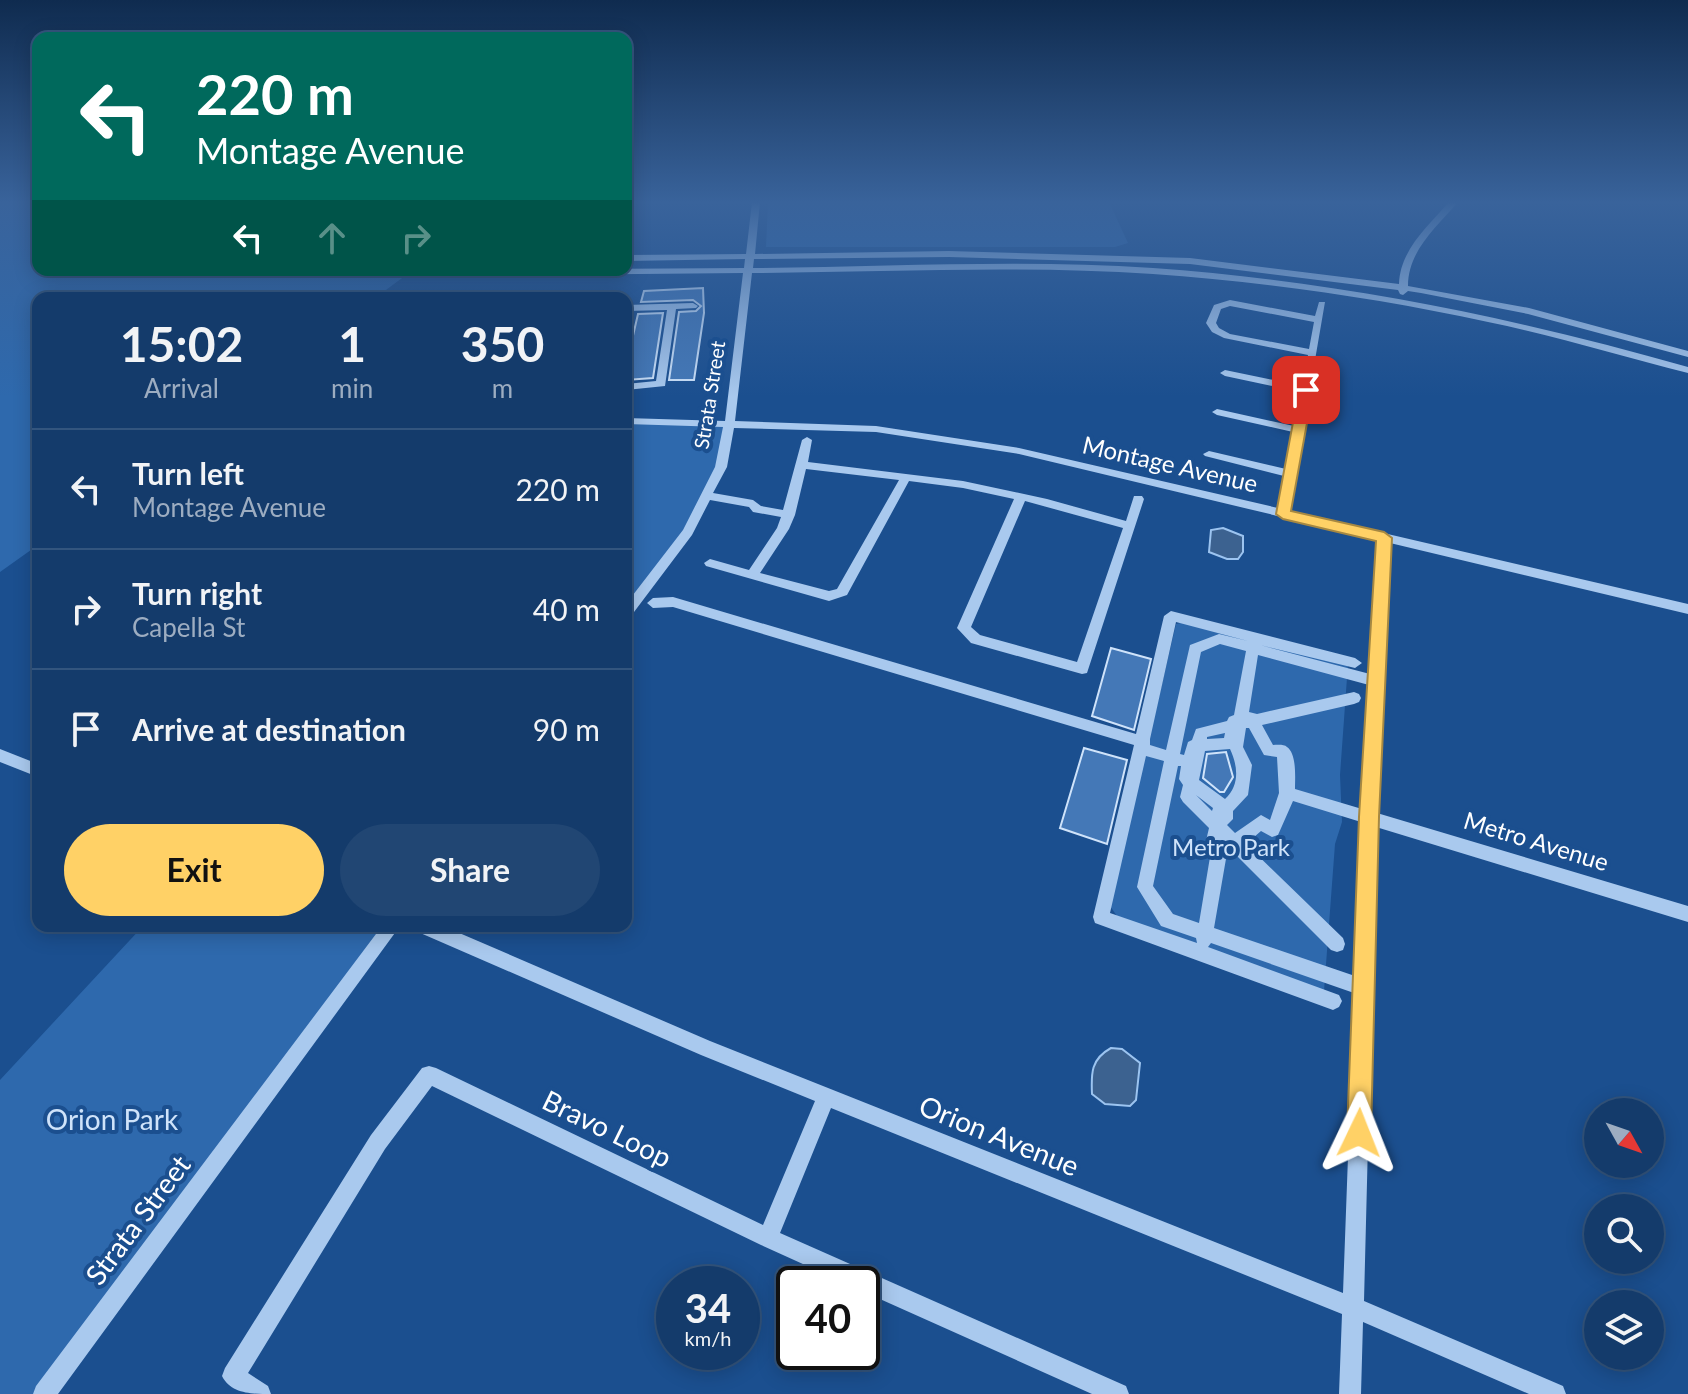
<!DOCTYPE html>
<html lang="en">
<head>
<meta charset="utf-8">
<style>
	body { margin:0; font-family:Lato,sans-serif; background:#214673; color:#f1f3f6; height:100vh; display:flex; flex-direction:column; font-size:30px; white-space:nowrap }
	* { box-sizing:border-box; margin:0 }
	p { font-size:26px; color:#9dadc1 }
	.icon { flex:none; width:44px; height:44px; fill:none; stroke:currentColor; stroke-width:2; stroke-linecap:round; stroke-linejoin:round }
	.map { position:relative; flex:1; overflow:hidden }
	.side { position:absolute; left:32px; top:292px; width:600px; height:640px; display:flex; flex-direction:column; background:#143b6b; border-radius:16px; box-shadow:0 4px 20px #0003,0 0 0 2px #33557e }
	.side>* { flex:none }
	.top-card { position:absolute; left:32px; top:32px; width:600px; height:244px; border-radius:16px; box-shadow:0 4px 20px #0003,0 0 0 2px #33557e; background:#00695c; color:#fff; overflow:hidden }
	.needle { width:52px; rotate:130deg }
	.buttons { position:absolute; left:1584px; top:1098px; display:grid; gap:16px }
	.buttons a { display:grid; place-items:center; width:80px; height:80px; border-radius:50%; background:#143b6b; box-shadow:0 4px 20px #0003,0 0 0 2px #33557e; font-size:40px }
	.speed { position:absolute; left:656px; top:1266px; display:flex; gap:16px; font-size:40px; font-weight:700; text-align:center }
	.speed>* { display:grid; place-content:center; width:104px; height:104px; border-radius:50%; background:#143b6b; box-shadow:0 4px 20px #0003,0 0 0 2px #33557e; line-height:1 }
	.speed small { font-size:20px; font-weight:400 }
	.speed .limit { border:4px solid #111; border-radius:12px; background:#fff; color:#111 }
	.pin { position:absolute; display:grid; place-items:center; width:68px; height:68px; color:#fff; margin:-34px; border-radius:16px; box-shadow:0 4px 12px #0006 }
	.me { position:absolute; width:88px; margin:-44px; rotate:2deg; stroke-linejoin:round; filter:drop-shadow(0 0 6px #0008) }
	.turn { display:flex; align-items:center; gap:28px; height:168px; padding:0 32px; font-size:36px }
	.turn .icon { width:104px; height:104px; stroke-width:2.5 }
	.turn b { display:block; font-size:56px; line-height:68px }
	.lanes { display:flex; align-items:center; height:76px; padding:0 32px; background:#0003; justify-content:center; gap:40px; direction:ltr }
	.lanes .off { opacity:.35 }
	.eta { display:flex; justify-content:space-evenly; align-items:center; height:136px; text-align:center }
	.eta b { font-size:48px; font-weight:700; line-height:56px }
	.action { display:flex; gap:16px; margin-top:auto; padding:16px 32px }
	.action a { flex:1; height:92px; border-radius:48px; background:#ffd166; color:#111; font-size:32px; font-weight:700; line-height:92px; text-align:center }
	.action a+a { background:#214673; color:#f1f3f6 }
	ul { padding:0; list-style:none }
	li { display:flex; align-items:center; gap:24px; height:120px; padding:0 32px; border-top:2px solid #33557e }
	li div { flex:1 }
	li b { display:block; font-size:30px }
	li em { font-style:normal }
	.map>svg:first-child { display:block }
	.green { fill:#2e69ad }
	.water { fill:#3c6290; stroke:#9cc4f0; stroke-width:2 }
	.building { fill:#4478b7; stroke:#cfe3fa; stroke-width:2 }
	.lines { fill:none; stroke-linecap:round; stroke-linejoin:round }
	.minor { fill:#a9c9ee; fill-rule:evenodd }
	.route { fill:#ffd166; stroke:#a68842; stroke-width:2 }
	.labels { text-anchor:middle; stroke-width:8; stroke-linejoin:round; paint-order:stroke }
	.far-street-label { font-size:20px; fill:#fff; stroke:#1b4f8f }
	.street-label { font-size:24px; fill:#fff; stroke:#1b4f8f }
	.park-label { font-size:24px; fill:#cfe3fa; stroke:#1b4f8f }
	.near-park-label { font-size:28px; fill:#cfe3fa; stroke:#1b4f8f }
	.near-street-label { font-size:28px; fill:#fff; stroke:#1b4f8f }
</style>
</head>
<body>
<div class="map">
<svg width="1688" height="1394" viewBox="0 0 1688 1394">
	<rect width="100%" height="100%" fill="#1b4f8f"/>
	<path class="green" d="M0,202H38V270H413L375,298H38V545L0,572Z
		M768,202H1109L1128,243L1115,247H766Z
		M626,421L729,423L709,496L626,613Z
		M1185,622L1348,664L1340,775L1342,822L1335,844L1324,991L1119,919L1110,906L1176,624Z
		M143,926H392L44,1394H0V1080Z"/>
	<path class="water" d="M1223,528L1243,536V552L1238,559H1227L1209,552L1211,530Z
		M1111,1048L1122,1049L1140,1063L1136,1100L1130,1106L1105,1104L1092,1094C1091,1073 1091,1059 1111,1048Z"/>
	<path class="building" d="M703,288L704,313L694,380H669L679,312L696,311L701,306L693,300L641,302L644,291Z
		M663,313L653,378L626,380V366L638,314Z
		M1111,648L1151,659L1134,730L1092,716Z
		M1084,748L1127,760L1107,844L1060,828Z
		M1226,752L1233,777L1224,792H1220L1203,778L1207,754Z"/>
	<g class="lines">
		<path class="minor" d="M752,202H760L755,254L949,251L1190,258L1399,284C1400,250 1428,226 1449,202H1458C1437,227 1408,250 1408,286L1529,308L1688,351V357L1528,314L1421,293L1408,291L1403,295L1400,294L1398,290L1190,264L949,257L754,259L753,268C886,267 1020,259 1153,268C1335,281 1513,317 1688,367V373C1621,356 1556,336 1488,322C1378,298 1265,282 1153,274C1020,265 885,272 752,273L735,421L876,426L1019,448L1278,508L1284,476L1205,456L1203,454L1209,451L1286,469L1293,432L1217,415L1212,412L1217,409L1294,426L1300,392L1225,376L1220,373L1225,370L1302,386L1308,355L1224,338L1212,332L1206,323L1214,305L1230,300L1315,316L1319,302H1325L1289,511L1688,604V614L1390,543L1377,813L1688,906V922L1376,827L1364,1301L1563,1386L1566,1394H1529L1363,1322L1361,1394H1339L1342,1314L831,1108L780,1233L1126,1386L1129,1394H1092L862,1291V1284H847L761,1245L432,1086L385,1149L248,1373L268,1386L271,1394C252,1394 231,1394 222,1376L225,1368L371,1135L422,1068L429,1066L436,1068L763,1225L815,1101L701,1055L418,932L416,926H443L710,1041L1343,1293L1354,993L1211,943L1208,947L1339,995L1342,1001L1339,1007L1333,1010L1095,923L1093,917L1134,745L673,607L653,608L647,603L653,598L673,597L1136,734L1164,616L1171,611L1355,658L1362,663L1355,668L1260,645L1370,674L1378,540L1019,454L876,432L734,428L727,467L713,493L753,500L761,506L783,510L802,440L807,437L812,440L808,462L963,481L1047,499L1126,521L1134,496H1142L1144,499L1087,673L1082,674L971,643L957,628L1014,499L963,488L909,481L847,595L829,601L706,566L704,563L710,559L749,570L777,528L781,517L753,512L749,507L710,500L692,535L631,616L626,618V604L683,530L715,467L723,427L626,424V418L725,421L743,273L433,276L425,270L744,268L745,259L626,261V255L746,254ZM1230,306L1314,322L1309,349L1230,334L1219,328L1216,323L1221,309ZM806,469L899,480L837,589L829,591L760,573L789,529L795,515ZM1025,501L1123,528L1077,662L980,635L971,627ZM1176,622L1248,641L1219,634L1190,645L1166,750L1150,745V739ZM1220,644L1246,651L1234,715L1229,717L1227,721L1196,729L1192,740L1188,742L1184,755L1180,754L1201,652ZM1258,655L1369,685L1362,809L1295,789C1295,778 1297,754 1287,747C1284,744 1277,745 1273,745L1262,725L1354,704L1359,702L1361,698L1359,694L1354,692L1257,714L1249,712ZM1246,728H1249L1264,755L1277,757L1279,793L1270,820L1261,815L1235,833L1227,825L1233,819V811L1248,795L1252,765L1243,747ZM1225,733L1224,738L1207,739V737ZM1230,749C1238,766 1240,785 1225,799L1199,780L1205,751ZM1146,756L1164,761L1137,887L1161,926L1196,938L1197,943L1110,913ZM1178,766H1181L1179,779L1183,785L1180,797L1183,802L1209,828L1205,845L1211,851L1199,923L1173,914L1153,886ZM1196,795L1213,808L1212,811ZM1293,801L1361,822L1355,976L1214,928L1227,853L1233,852L1331,950L1337,952L1343,950L1345,944L1343,938L1246,844L1261,831L1272,837L1278,835Z
			M693,303L698,306L696,308L676,309L665,386L626,390V384L656,381L667,310L626,311V305Z
			M0,749L38,764V777L0,762Z
			M382,926H400L58,1394H33L36,1386Z"/>
	</g>
	<linearGradient id="sky" x2="0" y2="1"><stop stop-color="#0f2b4f"/><stop offset="0.51" stop-color="#39639b"/><stop offset="1" stop-color="#39639b" stop-opacity="0"/></linearGradient>
	<rect width="1688" height="397" fill="url(#sky)"/>
	<path class="route" d="M1306,386L1313,390L1291,511L1384,532L1392,538L1379,817L1371,1133L1368,1142L1359,1146L1350,1142L1347,1133L1359,817L1376,541L1283,519L1276,514L1299,390Z"/>
	<g class="labels">
		<g class="far-street-label">
			<text transform="translate(710 395) rotate(-81)" y="7">Strata Street</text>
		</g>
		<g class="street-label">
			<text transform="translate(1170 465) rotate(13)" y="8">Montage Avenue</text>
			<text transform="translate(1536 842) rotate(17)" y="8">Metro Avenue</text>
		</g>
		<g class="park-label">
			<text x="1231" y="856">Metro Park</text>
		</g>
		<g class="near-park-label">
			<text x="112" y="1130">Orion Park</text>
		</g>
		<g class="near-street-label">
			<text transform="translate(607 1129) rotate(26)" y="10">Bravo Loop</text>
			<text transform="translate(999 1136) rotate(22)" y="10">Orion Avenue</text>
			<text transform="translate(138 1220) rotate(-53)" y="10">Strata Street</text>
		</g>
	</g>
</svg>
<div class="buttons">
<a><svg class="needle" viewBox="-14 -14 28 28"><path d="M0-13l5 13h-10z" fill="#e53935"/><path d="M0 13l5-13h-10z" fill="#9dadc1"/></svg></a>
<a><svg class="icon" aria-label="search" viewBox="0 0 24 24"><circle cx="10" cy="10" r="6"/><path d="M15 15l6 6"/></svg></a>
<a><svg class="icon" aria-label="layers" viewBox="0 0 24 24"><path d="M12 4l9 5-9 5-9-5zM3 14l9 5 9-5"/></svg></a>
</div>
<div class="speed"><div>34<small>km/h</small></div><div class="limit">40</div></div>
<div class="pin" style="left:1306px;top:390px;background:#d93025"><svg class="icon" aria-label="arrive" viewBox="0 0 24 24"><path d="M6 21V4h12l-3 4 3 4H6"/></svg></div>
<svg class="me" style="left:1359px;top:1133px" viewBox="-20 -20 40 40"><path d="M0-17L14 15 0 8-14 15z" fill="#ffd166" stroke="#fff" stroke-width="4"/></svg>
<div class="top-card">
<div class="turn"><svg class="icon" aria-label="left" viewBox="0 0 24 24"><path d="M17 20v-9H6M10 6l-5 5 5 5"/></svg><div><b>220 m</b>Montage Avenue</div></div>
<div class="lanes"><svg class="icon" aria-label="left" viewBox="0 0 24 24"><path d="M17 20v-9H6M10 6l-5 5 5 5"/></svg><svg class="icon off" aria-label="ahead" viewBox="0 0 24 24"><path d="M12 20V5M6 11l6-6 6 6"/></svg><svg class="icon off" aria-label="right" viewBox="0 0 24 24"><path d="M7 20v-9h11M14 6l5 5-5 5"/></svg></div>
</div>
<section class="side">
<div class="eta">
<div><b>15:02</b><p>Arrival</p></div>
<div><b>1</b><p>min</p></div>
<div><b>350</b><p>m</p></div>
</div>
<ul>
<li><svg class="icon" aria-label="left" viewBox="0 0 24 24"><path d="M17 20v-9H6M10 6l-5 5 5 5"/></svg><div><b>Turn left</b><p>Montage Avenue</p></div><em>220 m</em></li>
<li><svg class="icon" aria-label="right" viewBox="0 0 24 24"><path d="M7 20v-9h11M14 6l5 5-5 5"/></svg><div><b>Turn right</b><p>Capella St</p></div><em>40 m</em></li>
<li><svg class="icon" aria-label="arrive" viewBox="0 0 24 24"><path d="M6 21V4h12l-3 4 3 4H6"/></svg><div><b>Arrive at destination</b></div><em>90 m</em></li>
</ul>
<div class="action"><a>Exit</a><a>Share</a></div>
</section>
</div>
</body>
</html>
